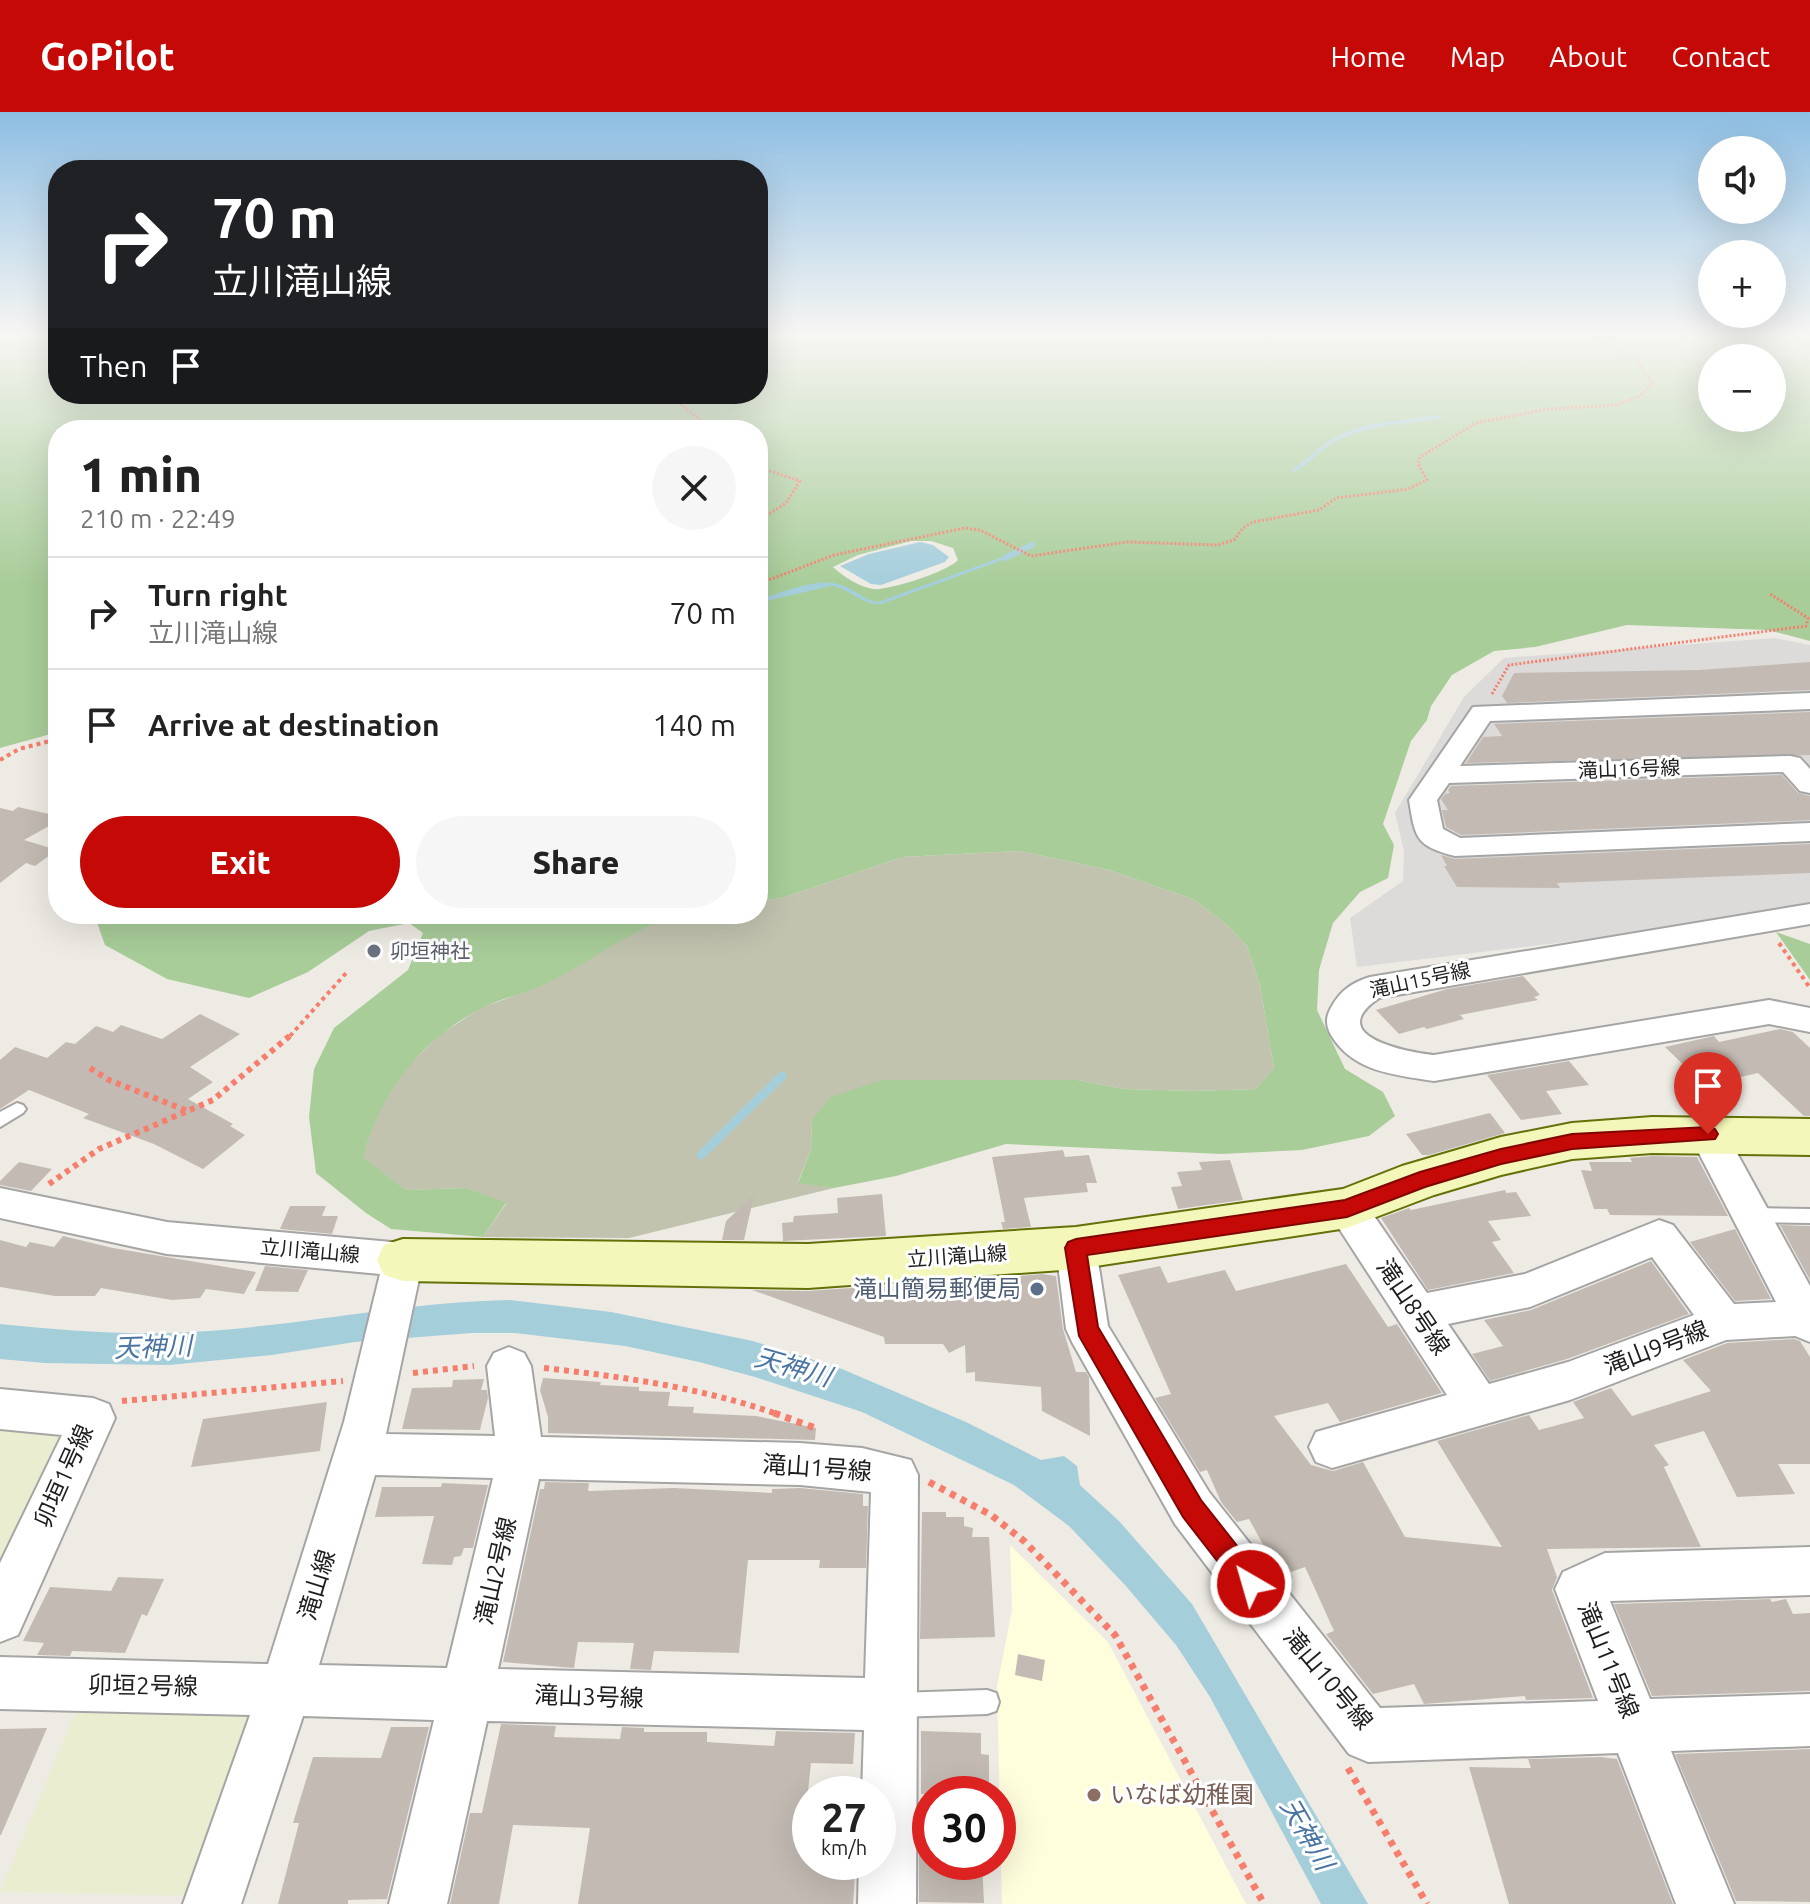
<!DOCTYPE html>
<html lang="en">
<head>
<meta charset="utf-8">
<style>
	body { margin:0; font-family:Ubuntu,"Noto Sans JP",sans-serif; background:#f6f6f6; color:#222; height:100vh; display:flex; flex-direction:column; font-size:30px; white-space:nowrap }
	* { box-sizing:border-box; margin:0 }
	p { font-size:26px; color:#767676 }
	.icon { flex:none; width:44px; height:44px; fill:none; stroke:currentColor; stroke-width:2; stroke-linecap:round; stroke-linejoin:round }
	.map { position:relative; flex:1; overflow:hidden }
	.sheet { position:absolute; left:48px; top:308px; width:720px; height:504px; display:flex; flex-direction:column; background:#fff; border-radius:32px; box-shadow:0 8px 32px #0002 }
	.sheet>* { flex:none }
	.guide { position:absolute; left:48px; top:48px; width:720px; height:244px; border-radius:32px; box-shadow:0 8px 32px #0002; background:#202124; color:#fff; overflow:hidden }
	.tools { position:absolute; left:1698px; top:24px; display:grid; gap:16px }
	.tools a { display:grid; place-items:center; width:88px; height:88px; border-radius:50%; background:#fff; box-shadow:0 8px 32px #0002; font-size:40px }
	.speed { position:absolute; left:792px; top:1664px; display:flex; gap:16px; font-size:40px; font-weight:700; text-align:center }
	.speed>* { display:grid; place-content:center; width:104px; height:104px; border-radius:50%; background:#fff; box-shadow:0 8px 32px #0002; line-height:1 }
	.speed small { font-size:20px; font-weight:400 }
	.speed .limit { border:12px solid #d22; background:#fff; color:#111 }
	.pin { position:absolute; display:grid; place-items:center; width:68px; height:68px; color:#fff; margin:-82px -34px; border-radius:50% 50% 50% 0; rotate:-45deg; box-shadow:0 0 8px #0007 }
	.pin .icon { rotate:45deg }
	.me { position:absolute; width:88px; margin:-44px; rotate:322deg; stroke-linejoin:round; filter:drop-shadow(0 0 6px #0008) }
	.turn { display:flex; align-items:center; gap:28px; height:168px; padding:0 32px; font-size:36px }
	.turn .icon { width:104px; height:104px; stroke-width:2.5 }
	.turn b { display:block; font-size:56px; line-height:68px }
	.then { display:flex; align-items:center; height:76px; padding:0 32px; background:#0003; gap:16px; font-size:30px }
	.round { display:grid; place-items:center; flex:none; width:84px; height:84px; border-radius:42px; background:#f6f6f6 }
	.overview { display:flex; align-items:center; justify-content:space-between; height:136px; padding:0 32px }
	h1 { font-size:48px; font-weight:800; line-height:60px }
	.primary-button { display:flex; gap:16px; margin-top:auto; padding:16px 32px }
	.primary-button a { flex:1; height:92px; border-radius:48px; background:#c50906; color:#fff; font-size:32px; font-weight:800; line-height:92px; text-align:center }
	.primary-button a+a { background:#f6f6f6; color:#222 }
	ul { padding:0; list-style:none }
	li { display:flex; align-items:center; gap:24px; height:112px; padding:0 32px; border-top:2px solid #e0e0e0 }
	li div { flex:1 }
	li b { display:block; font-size:30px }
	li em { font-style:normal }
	header { display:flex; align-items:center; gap:48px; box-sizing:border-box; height:112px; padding:0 40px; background:#c50906; color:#fff }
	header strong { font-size:38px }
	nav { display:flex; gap:44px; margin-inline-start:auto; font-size:28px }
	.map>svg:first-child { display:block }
	.residential { fill:#dcdbda }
	.education { fill:#fefedd }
	.construction { fill:#c2c3af }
	.farmland { fill:#eaedcf }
	.forest { fill:#a8cd99; fill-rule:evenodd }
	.water { fill:#a5cedb }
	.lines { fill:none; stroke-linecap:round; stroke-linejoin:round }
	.stream-far2 { stroke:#a5cedb; stroke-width:4 }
	.stream-far1 { stroke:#a5cedb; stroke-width:6 }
	.stream { stroke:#a5cedb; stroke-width:9 }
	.building { fill:#c3bbb3 }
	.lane-casing { stroke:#a5a5a5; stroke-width:4 }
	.street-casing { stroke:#a5a5a5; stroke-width:4 }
	.secondary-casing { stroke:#647108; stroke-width:4 }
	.path-far3 { stroke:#f67e6d; stroke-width:3; stroke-dasharray:2 2; stroke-linecap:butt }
	.path-far2 { stroke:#f67e6d; stroke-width:4; stroke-dasharray:4 4; stroke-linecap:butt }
	.path-far1 { stroke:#f67e6d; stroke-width:6; stroke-dasharray:5 5; stroke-linecap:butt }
	.path { stroke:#f67e6d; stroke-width:7; stroke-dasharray:6 6; stroke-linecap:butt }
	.lane { fill:#fff; fill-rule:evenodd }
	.street { fill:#fff; fill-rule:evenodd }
	.secondary { fill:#f3f7b9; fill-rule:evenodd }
	.route { fill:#c50906; stroke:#800604; stroke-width:2 }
	.worship-dot { fill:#6b7280; stroke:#fff; stroke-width:3 }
	.service-dot { fill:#5c6f8a; stroke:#fff; stroke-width:3 }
	.education-dot { fill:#8d6e63; stroke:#fff; stroke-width:3 }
	.labels { text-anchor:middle; stroke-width:6; stroke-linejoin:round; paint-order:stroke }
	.street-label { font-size:20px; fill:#1e1e1e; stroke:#fff }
	.worship-label { font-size:20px; fill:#5b616d; stroke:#fff; text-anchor:start }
	.near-service-label { font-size:24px; fill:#4e5e75; stroke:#fff; text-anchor:end }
	.near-street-label { font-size:24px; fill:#1e1e1e; stroke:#fff }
	.near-education-label { font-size:24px; fill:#785e54; stroke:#fff; text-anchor:start }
	.near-water-label { font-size:26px; font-style:italic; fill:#4a75a2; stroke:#fff }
</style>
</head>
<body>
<header>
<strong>GoPilot</strong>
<nav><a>Home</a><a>Map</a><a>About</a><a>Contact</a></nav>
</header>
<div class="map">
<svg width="1810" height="1792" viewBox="0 0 1810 1792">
	<rect width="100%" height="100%" fill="#eeebe4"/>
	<path class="residential" d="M1774,526L1810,533V801L1357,855L1350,806L1403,769L1404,739L1395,701L1464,585L1504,546Z"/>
	<path class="education" d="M1010,1433L1108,1530L1246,1792H1002L997,1574L1012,1498Z"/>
	<path class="construction" d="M1020,739L1109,758L1193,787L1226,812L1247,834L1260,874L1274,956L1255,977L1194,979L1124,977L1078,968H882L812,1008L811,1038L798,1070L834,1076L629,1126L483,1125L506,1092L467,1076L406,1078L362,1045L379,997L402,960L438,924L481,896L543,873L649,812L679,802H758V789L782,786L902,745Z"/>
	<path class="farmland" d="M0,1311H59L64,1332L0,1459Z
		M78,1594L259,1598L196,1784L0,1780Z"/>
	<path class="forest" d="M0,222H58V282H758V222H1810V529L1768,518L1627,513L1535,535L1494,539L1452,563L1431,594L1427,608L1411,629L1383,712L1394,733L1388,766L1360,780L1333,811L1319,858L1317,898L1345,957L1383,980L1395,1004L1369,1024L1302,1038L1221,1042L1006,1032L896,1064L834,1076L798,1071L811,1038L812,1008L831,985L882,968H1078L1124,977L1194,979L1255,977L1274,956L1260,874L1247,834L1226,812L1193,787L1109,758L1020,739L902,745L782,786L758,789V318H58V620L0,636ZM1712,246H1772V306H1712ZM911,429H931L953,436L958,448C949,459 888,479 873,477C859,475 843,464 833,455L858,443Z
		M94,802H679C630,818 590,850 544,873C524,882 501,886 481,897C420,928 381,980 363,1045L406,1078L467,1076L506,1091L483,1125L391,1117L366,1101L316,1061L309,1005L314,957L334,916L408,858L423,821L409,811L369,819L308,860L249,886L167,867L105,833Z
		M1776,820L1810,832V868Z"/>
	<path class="water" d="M920,430L933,433L949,445L945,450L881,473L871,472L840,454L869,442Z
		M1013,441L1016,443L882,492C861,494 850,476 831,474L758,491V488C781,481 821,463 844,474C857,479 865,488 878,490Z
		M510,1188L611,1200L753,1229L842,1257L966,1310L1041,1348L1064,1344L1077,1354L1080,1373L1119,1409L1192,1492L1368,1792H1321L1210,1585L1176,1533L1125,1473L1069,1414L1014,1373L862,1300L755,1265L699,1250L625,1234L515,1221H472L355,1230L272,1243L169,1253L44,1251L0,1247V1212C62,1218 127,1224 189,1220C296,1215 402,1190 510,1188Z"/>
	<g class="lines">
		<path class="stream-far2" d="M1294,358C1309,350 1319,336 1334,328C1366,311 1404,310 1439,305"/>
		<path class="stream-far1" d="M1005,446L1032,433"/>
		<path class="stream" d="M701,1043L782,964"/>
	</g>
	<path class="building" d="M1810,550V578L1507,591L1502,584L1514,561L1699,558Z
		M1810,600V643L1466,651L1483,625L1502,624L1494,612Z
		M1782,663L1798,681L1810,684V708L1461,723L1446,715L1442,698H1448L1441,687L1445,682L1450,681L1448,678L1451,674Z
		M18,695L58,704V709L24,728L57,738L35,754L26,751L0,771V696L13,699Z
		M1810,732V761L1557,771L1560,776L1457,775L1444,754H1447L1441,743L1455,747Z
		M1523,864L1540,883L1534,885L1538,888L1460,903L1464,907L1427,917L1424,915L1399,922L1376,898L1447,877Z
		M200,902L240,922L190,955L213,970L188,987L233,1012L230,1014L245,1023L203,1057L154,1032L83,1006L89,1002L29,978L0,997V948L15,935L47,946L66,930L75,932L96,914L113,920L121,913L162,927Z
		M1780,917L1793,920L1810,936V1004H1804L1758,961L1736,966L1729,958L1697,966L1665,935L1714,924L1719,930Z
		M1569,949L1589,973L1546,979L1562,1002L1521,1008L1487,963Z
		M1490,1001L1505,1021L1429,1043H1422L1406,1022Z
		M1063,1038L1065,1045L1089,1043L1097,1071H1086L1088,1080L1024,1086L1031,1115L1003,1117L1001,1110H1005L992,1045Z
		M1652,1044L1697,1045L1728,1104L1610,1103L1607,1097H1594L1581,1058L1592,1059L1589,1050H1632L1630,1046Z
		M1230,1048L1243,1088L1178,1097L1171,1075L1182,1074L1177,1060L1202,1058L1199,1050Z
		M19,1050L52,1057L31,1079L0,1073V1069Z
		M1505,1078L1506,1081L1516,1080L1531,1104L1488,1109L1501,1128L1492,1130L1514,1161L1428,1178L1381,1106L1409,1096L1411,1098Z
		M882,1082L886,1124L783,1129L782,1111L793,1110L794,1104L838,1101L837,1086Z
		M754,1083L744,1128H722L726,1109Z
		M290,1094H326L322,1104H338L332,1122L280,1117Z
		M1780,1113L1810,1114V1168Z
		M1735,1117L1771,1187L1735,1189L1690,1130Z
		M63,1124L113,1136L256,1160L244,1182L206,1177L200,1186L172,1188L101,1176L95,1184H55L0,1175V1128L26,1135L30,1130L54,1135Z
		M1651,1149L1689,1202L1567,1247L1490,1269L1472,1242L1503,1234L1484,1208L1531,1198Z
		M1346,1152L1388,1215L1397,1212L1442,1281L1340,1310L1328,1291L1274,1304L1311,1353L1333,1359L1363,1350L1405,1425L1502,1435L1437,1329L1529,1303L1539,1318L1584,1306L1573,1290L1611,1276L1632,1304L1711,1279L1683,1248L1727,1231L1794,1227L1800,1229L1810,1245V1352H1778L1795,1382L1737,1385L1704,1319L1654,1333L1669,1353L1664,1355L1701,1435L1547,1437L1557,1465L1552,1478L1593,1586L1526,1588L1525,1584L1424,1592L1414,1572L1373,1582L1326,1522L1334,1519L1305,1455L1291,1460L1287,1452L1276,1456L1249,1407L1237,1410L1221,1390L1207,1358L1200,1360L1155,1286L1171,1282L1118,1163L1160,1154L1168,1171L1225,1158L1236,1179Z
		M265,1154L308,1158L298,1180L255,1179Z
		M1042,1162L1056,1164L1063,1217L1076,1260H1086L1089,1265L1090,1324L1042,1299L1041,1275L975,1269V1260L966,1261L965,1233L949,1241L943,1232H885L884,1225L752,1178L808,1179L951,1169V1173L1013,1170L1012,1165Z
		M543,1266L601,1270L600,1273L639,1275V1279L670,1280L668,1294L694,1295L693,1301L756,1304L816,1316L815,1328L548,1321V1305L540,1278Z
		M484,1267L481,1278H487L488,1286L480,1318L402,1317L412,1276L452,1275L453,1268Z
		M327,1290L320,1339L191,1355L203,1307Z
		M545,1370L589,1371L588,1379L674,1376L772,1381V1377L800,1376L863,1382V1394H868L866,1456H819L820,1448H748L739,1541L654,1539L651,1558L630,1557L634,1531L578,1530L574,1556L503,1550L540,1377H544Z
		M442,1371L488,1373L473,1436H464L461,1444L454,1445L452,1453L422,1452L434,1404L375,1405L382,1375H441Z
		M922,1400H946V1405H964V1414L973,1416L972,1425H989L995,1525L920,1527Z
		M118,1465L164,1467L147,1504L142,1502L125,1541L72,1539L70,1544L37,1543L44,1531L23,1529L50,1475L111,1479Z
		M1770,1487L1772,1490L1786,1487L1793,1502L1810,1501V1579L1652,1584L1614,1492Z
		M1018,1542L1045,1548L1042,1569L1015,1563Z
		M501,1612L556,1614L554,1625L620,1627L622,1615L644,1616V1620H707V1630L774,1634L776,1619L855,1621L853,1652L811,1651L801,1746H810V1750H856L853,1792H578L590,1716L513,1713L499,1792H450L470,1701H482Z
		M391,1615H429L387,1787L348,1788V1792H278L299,1711H293L313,1645L381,1646Z
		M47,1616L1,1723H0V1617Z
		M921,1619L981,1621V1642L989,1643V1682H921Z
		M1810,1637V1790L1736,1789L1675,1642Z
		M1601,1645L1617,1647L1673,1792H1509L1469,1655L1531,1656L1528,1647Z
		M919,1732H930V1750H982L984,1791L919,1790Z"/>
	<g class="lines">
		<defs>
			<path id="lane" d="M17,991L23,993L26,997L23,1001L0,1015V1000Z
				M1752,1096L1810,1097V1111L1752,1110L1745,1108L1743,1103L1745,1098Z
				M987,1578L996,1581L999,1590L996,1599L987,1602L898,1605L889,1602L886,1593L889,1584L898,1581Z"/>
			<path id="street" d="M1810,581V597L1490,609L1460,654L1790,644L1800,646L1810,657V681L1800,679L1783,660L1449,671L1437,688L1443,717L1460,726L1810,711V729L1455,744C1415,734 1415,725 1409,688L1473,595Z
				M1810,792V812L1379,886C1323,924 1406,940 1434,943L1769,888L1810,896V920L1769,912L1434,969C1395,963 1353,960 1331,923C1325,912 1326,904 1332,894C1341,878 1353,870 1370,865Z
				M1708,1008L1721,1012L1810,1174V1230L1795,1224L1726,1228L1570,1288L1332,1356L1316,1350L1309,1335L1316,1320L1447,1283L1333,1107L1327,1096L1333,1085L1347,1081L1361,1085L1427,1181L1525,1162L1659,1108L1673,1113L1734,1192L1776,1190L1689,1022L1695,1012ZM1652,1145L1694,1203L1568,1250L1489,1272L1448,1212L1530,1195Z
				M0,1076L167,1110L403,1131L417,1136L423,1148L386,1322L495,1324L487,1254L494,1241L509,1235L524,1241L531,1254L541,1325L800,1331L862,1336L911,1348L918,1363L916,1792H858L859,1750H878V1682H862L864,1618L487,1609L447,1792H389L434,1608L303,1604L241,1792H183L250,1603L0,1597V1545L268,1552L344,1310L380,1162L167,1142L0,1106ZM375,1363L493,1366L447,1556L319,1553ZM539,1367L800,1373L871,1380L865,1566L498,1557Z
				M1076,1120L1090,1124L1096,1136L1108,1214L1209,1380L1380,1596L1598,1589L1555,1477L1563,1460L1605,1441L1810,1435V1483L1610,1489L1650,1587L1810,1582V1634L1671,1639L1734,1792H1676L1618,1641L1368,1650L1349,1642L1175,1412L1072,1230L1066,1217L1056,1136L1062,1124Z
				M0,1277L93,1286L109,1292L115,1306L18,1523L0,1530V1451L62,1323L0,1317Z"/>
			<path id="secondary" d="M1652,1005L1810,1007V1043L1652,1041L1572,1047L1501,1063L1434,1083L1347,1116L1076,1157L808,1176L403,1169L384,1163L377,1148L384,1133L403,1127L808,1132L1076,1115L1343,1077L1402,1054L1501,1025L1572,1011Z"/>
		</defs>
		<use href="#lane" class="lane-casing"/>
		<use href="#street" class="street-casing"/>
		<use href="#secondary" class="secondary-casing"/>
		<path class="path-far3" d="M668,282L713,318
			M758,355L800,369L786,391L758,409
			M758,472L834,443L965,416L980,418L1031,444L1127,430L1218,433L1234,428L1243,416L1253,410L1319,398L1336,386L1408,377L1427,368L1418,352L1420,345L1476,311L1548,297L1616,293L1640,284L1653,272L1636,247L1590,222
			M1492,582L1509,553L1806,514L1808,506L1770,482
			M50,629L58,627"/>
		<path class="path-far2" d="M0,648L19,637L58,627
			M1779,831L1810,876
			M290,924L347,860"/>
		<path class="path-far1" d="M90,956L109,968L190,1000
			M49,1072L99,1037L213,988L292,922
			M544,1256C625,1265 703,1276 780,1303
			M413,1261L474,1254
			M122,1289L343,1269"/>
		<path class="path" d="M774,1301L818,1317
			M929,1370L991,1403L1024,1429L1115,1523L1264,1792
			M1348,1656L1427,1792"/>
		<use href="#lane" class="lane"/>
		<use href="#street" class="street"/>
		<use href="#secondary" class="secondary"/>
	</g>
	<linearGradient id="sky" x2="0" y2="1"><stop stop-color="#8dbee3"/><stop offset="0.47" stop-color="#f7f6f3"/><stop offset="1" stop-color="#f7f6f3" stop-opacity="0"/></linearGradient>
	<rect width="1810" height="473" fill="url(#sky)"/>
	<path class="route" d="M1708,1015L1715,1017L1718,1022L1715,1027L1572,1037L1501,1052L1425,1075L1347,1105L1087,1143L1098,1215L1201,1388L1260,1463L1264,1472L1260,1481L1251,1485L1242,1481L1183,1405L1079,1224L1065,1136L1068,1130L1076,1127L1345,1088L1420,1060L1501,1037L1572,1022Z"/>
	<circle class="worship-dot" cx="374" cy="839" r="8"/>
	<circle class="service-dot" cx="1037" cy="1177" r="8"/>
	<circle class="education-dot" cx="1094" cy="1683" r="8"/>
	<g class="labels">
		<g class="street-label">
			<text transform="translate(1629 657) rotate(-2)" y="7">滝山16号線</text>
			<text transform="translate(1420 868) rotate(-12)" y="7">滝山15号線</text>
			<text transform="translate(310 1139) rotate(5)" y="7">立川滝山線</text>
			<text transform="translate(957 1144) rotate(-4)" y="7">立川滝山線</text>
		</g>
		<g class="worship-label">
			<text x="390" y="846">卯垣神社</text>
		</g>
		<g class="near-service-label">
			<text x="1021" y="1185">滝山簡易郵便局</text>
		</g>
		<g class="near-street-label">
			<text transform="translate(1413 1195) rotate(56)" y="8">滝山8号線</text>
			<text transform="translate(1656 1236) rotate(-21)" y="8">滝山9号線</text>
			<text transform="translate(817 1356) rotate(4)" y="8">滝山1号線</text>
			<text transform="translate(64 1364) rotate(-66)" y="8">卯垣1号線</text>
			<text transform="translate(496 1459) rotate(-77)" y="8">滝山2号線</text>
			<text transform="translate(317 1473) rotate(-73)" y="8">滝山線</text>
			<text transform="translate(1608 1548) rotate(68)" y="8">滝山11号線</text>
			<text transform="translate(1328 1567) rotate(50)" y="8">滝山10号線</text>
			<text transform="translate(143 1574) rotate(1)" y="8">卯垣2号線</text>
			<text transform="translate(589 1585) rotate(2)" y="8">滝山3号線</text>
		</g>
		<g class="near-education-label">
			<text x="1110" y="1691">いなば幼稚園</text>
		</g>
		<g class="near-water-label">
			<text transform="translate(153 1235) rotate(-2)" y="9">天神川</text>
			<text transform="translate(793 1255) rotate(16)" y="9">天神川</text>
			<text transform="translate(1307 1722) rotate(60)" y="9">天神川</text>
		</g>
	</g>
</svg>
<div class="tools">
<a><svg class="icon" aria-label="sound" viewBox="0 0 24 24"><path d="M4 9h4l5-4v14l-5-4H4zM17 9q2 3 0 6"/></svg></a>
<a>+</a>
<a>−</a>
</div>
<div class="speed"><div>27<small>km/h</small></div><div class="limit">30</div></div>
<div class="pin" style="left:1708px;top:1022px;background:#d93025"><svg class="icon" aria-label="arrive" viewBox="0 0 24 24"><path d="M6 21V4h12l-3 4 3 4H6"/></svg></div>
<svg class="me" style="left:1251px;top:1472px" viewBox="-20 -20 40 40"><circle r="17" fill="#c50906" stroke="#fff" stroke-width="3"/><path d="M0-11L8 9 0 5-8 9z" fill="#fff"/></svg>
<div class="guide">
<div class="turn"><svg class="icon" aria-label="right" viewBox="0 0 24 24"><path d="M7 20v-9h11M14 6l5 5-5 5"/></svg><div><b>70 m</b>立川滝山線</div></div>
<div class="then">Then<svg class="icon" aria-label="arrive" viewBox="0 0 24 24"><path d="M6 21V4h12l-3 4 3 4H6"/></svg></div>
</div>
<section class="sheet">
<div class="overview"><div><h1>1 min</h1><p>210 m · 22:49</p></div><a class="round"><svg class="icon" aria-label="close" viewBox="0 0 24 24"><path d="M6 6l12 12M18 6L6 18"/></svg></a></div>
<ul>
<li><svg class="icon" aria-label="right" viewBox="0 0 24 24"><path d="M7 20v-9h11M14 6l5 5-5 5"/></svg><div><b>Turn right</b><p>立川滝山線</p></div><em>70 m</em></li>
<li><svg class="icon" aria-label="arrive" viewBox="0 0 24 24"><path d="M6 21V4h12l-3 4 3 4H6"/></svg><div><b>Arrive at destination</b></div><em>140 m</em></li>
</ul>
<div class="primary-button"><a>Exit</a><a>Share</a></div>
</section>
</div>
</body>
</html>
